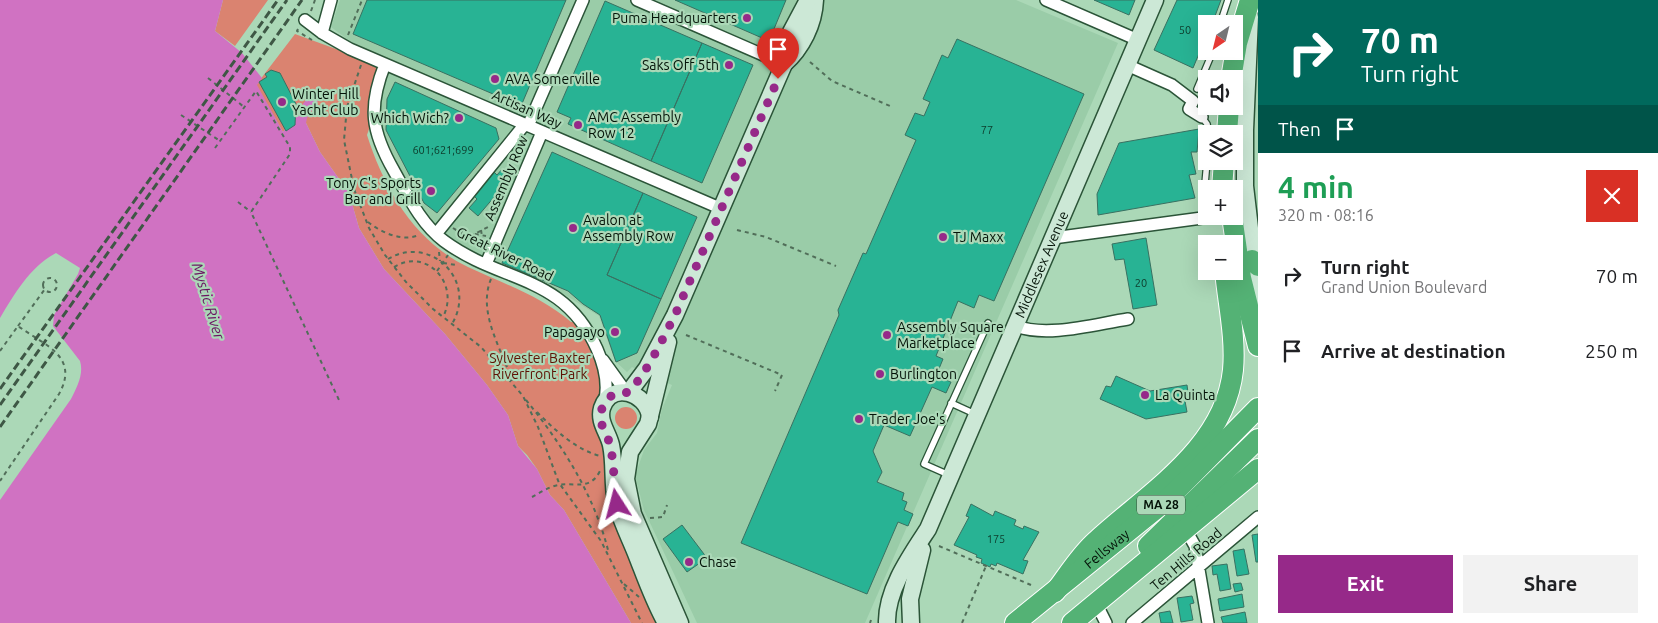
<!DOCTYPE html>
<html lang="en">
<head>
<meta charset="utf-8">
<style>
	body { margin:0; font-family:Ubuntu,sans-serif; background:#f2f2f2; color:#202124; height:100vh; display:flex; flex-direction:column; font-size:19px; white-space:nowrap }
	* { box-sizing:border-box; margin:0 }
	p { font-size:16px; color:#757577 }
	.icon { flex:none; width:28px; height:28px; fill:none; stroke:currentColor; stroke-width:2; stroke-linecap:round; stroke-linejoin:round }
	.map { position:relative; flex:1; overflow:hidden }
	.side { display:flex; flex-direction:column; background:#fff; width:400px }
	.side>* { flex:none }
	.guide { background:#00695c; color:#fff; overflow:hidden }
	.needle { width:32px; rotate:215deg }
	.controls { position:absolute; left:1198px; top:15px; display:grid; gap:10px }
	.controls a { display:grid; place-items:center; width:45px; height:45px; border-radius:0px; background:#fff; box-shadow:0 5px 20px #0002; font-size:25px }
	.pin { position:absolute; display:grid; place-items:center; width:42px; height:42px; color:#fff; margin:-51px -21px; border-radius:50% 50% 50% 0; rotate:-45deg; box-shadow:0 0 5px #0007 }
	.pin .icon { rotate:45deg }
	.me { position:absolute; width:55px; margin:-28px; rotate:351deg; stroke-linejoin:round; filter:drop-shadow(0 0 4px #0008) }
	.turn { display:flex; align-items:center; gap:18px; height:105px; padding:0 20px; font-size:22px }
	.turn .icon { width:65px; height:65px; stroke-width:2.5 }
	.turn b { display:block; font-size:35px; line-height:42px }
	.then { display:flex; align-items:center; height:48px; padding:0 20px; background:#0003; gap:10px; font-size:19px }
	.round { display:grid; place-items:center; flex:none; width:52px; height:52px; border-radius:0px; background:#f2f2f2 }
	.summary { display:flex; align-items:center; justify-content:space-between; height:85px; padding:0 20px }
	h1 { font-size:30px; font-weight:700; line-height:38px; color:#1e9e55 }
	.button { display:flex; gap:10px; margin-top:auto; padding:10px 20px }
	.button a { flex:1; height:58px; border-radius:0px; background:#962989; color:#fff; font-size:20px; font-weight:700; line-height:58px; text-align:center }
	.button a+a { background:#f2f2f2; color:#202124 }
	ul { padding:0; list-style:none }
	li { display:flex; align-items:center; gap:15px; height:75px; padding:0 20px }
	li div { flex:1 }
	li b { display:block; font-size:19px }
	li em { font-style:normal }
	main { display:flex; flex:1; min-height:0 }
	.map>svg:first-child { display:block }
	.built { fill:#9acca8 }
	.green { fill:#da8370 }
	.water { fill:#d072c2 }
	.building { fill:#28b394; stroke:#397161 }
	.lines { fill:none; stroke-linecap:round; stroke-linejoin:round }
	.lane-casing { stroke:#2b5438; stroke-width:8 }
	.street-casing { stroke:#2b5438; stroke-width:14 }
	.secondary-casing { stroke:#2b5438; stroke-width:19 }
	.highway-casing { stroke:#fff; stroke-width:22 }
	.path { stroke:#516e59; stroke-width:2; stroke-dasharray:4 4; stroke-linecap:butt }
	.lane { stroke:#fff; stroke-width:5.5 }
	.street { stroke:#fff; stroke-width:11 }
	.secondary { stroke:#cce8d6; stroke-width:16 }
	.highway { stroke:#54b275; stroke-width:20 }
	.rail { stroke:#3e5745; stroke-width:3; stroke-dasharray:8 4; stroke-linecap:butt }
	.route { stroke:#962989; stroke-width:9; stroke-dasharray:0 16.2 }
	.poi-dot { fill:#962989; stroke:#abd8b7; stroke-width:2 }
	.labels { text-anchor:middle; stroke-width:4.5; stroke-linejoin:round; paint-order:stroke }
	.number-label { font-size:11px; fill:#0d3b2b }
	.shield { fill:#abd8b7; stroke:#364e3c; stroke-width:1 }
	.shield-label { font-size:12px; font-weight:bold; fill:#041308 }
	.poi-label { font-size:14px; fill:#041308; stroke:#abd8b7; text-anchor:start }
	.street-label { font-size:14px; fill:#041308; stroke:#abd8b7 }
	.park-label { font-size:14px; fill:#5e1204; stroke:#abd8b7 }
	.water-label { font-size:15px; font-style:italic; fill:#6a1461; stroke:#abd8b7 }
</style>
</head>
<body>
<main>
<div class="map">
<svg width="1258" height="623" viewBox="0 0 1258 623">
	<rect width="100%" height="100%" fill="#abd8b7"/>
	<path class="built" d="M340,0H1016L1118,43L865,623H697L644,510L635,476L644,450L657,433L662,409L672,385L632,367L627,372L615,361L599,316L562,293L463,247L430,221L400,174L377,119L389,60L350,41L331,27Z"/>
	<path class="green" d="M223,0H268L235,46L215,31Z
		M295,34L336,49L377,68L369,97L370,126L367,135C384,189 415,242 468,267C504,284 541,296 571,322H576L591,348L602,380L606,449L615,519L657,623H631L564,510L550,495L537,469L527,455L518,446L508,415L487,385L445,334L384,269L359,228L349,193L320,152L306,123V118L319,99L311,94L283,132L256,85Z
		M615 418a11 11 0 1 1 22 0a11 11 0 1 1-22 0Z"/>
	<path class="water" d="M0,0H223L215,31L242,53L262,78L257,85L283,132L311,93L319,99L307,118L306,123L320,152L349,193L359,228L384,269L445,334L487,385L508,415L518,446L537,469L550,495L564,510L631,623H0V500L71,399C77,387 84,374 80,361L53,326L54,315L78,274L80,268L56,253C30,267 15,293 0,318Z"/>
	<path class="building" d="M367,0H566L521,106L353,34Z
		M675,0H786L769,41Z
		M1094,0H1135L1129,15Z
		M1177,0H1221L1212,24H1206V37L1193,68L1154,50Z
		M605,1L702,43L651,161L568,124L571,118L557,112Z
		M957,39L1084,94L994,301L979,295L974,308L958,301L936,356L943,359L936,376L951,382L946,393L932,387L910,436L884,425L873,451L882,472L877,482L904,493L902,500L907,502L904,510L913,514L908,526L898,522L867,594L741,543L839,315L838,310L863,253L866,254L916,140L905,135L915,113L924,116L930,102L923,99L942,55L948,58Z
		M702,43L753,65L702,183L651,161Z
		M271,70L280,73L296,104L295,125L286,131L259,82L267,77L265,74Z
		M395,82L496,128L499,139L437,213L424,203L386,130L387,99Z
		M1199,129L1197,152H1191L1196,174L1189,175L1195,198L1098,215L1097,194L1119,143Z
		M552,152L643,193L607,275L661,299L637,353L616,362L600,315L583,304L568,291L502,263Z
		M503,168L512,176L478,216L469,208L477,199L474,196L494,172L497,175Z
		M643,193L697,217L661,299L607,275Z
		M1146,238L1157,305L1133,309L1124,259L1115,260L1112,244Z
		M1116,376L1150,391L1187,385L1189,400L1185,401L1187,412L1146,419L1100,399L1106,386L1111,387Z
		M971,504L993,516L995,511L1016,520L1014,525L1023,529L1024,526L1039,532L1023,560L1028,561L1023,574L997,563L996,566L991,564L990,567L981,563L982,559L976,557L977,555L954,545L969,517L966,516Z
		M682,525L707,558L687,572L663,539Z
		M1258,534V562H1256L1252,535Z
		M1244,549L1249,574L1237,576L1233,551Z
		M1227,564L1231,589L1220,591L1217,574L1213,575L1212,566Z
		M1241,583L1243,590L1235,592L1233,584Z
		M1242,594L1244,607L1220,611L1218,599Z
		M1192,596L1194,603L1190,604L1193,620L1181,622L1177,598Z
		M1170,611L1173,623H1161L1159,613Z
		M1245,612L1247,623H1223L1221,617Z"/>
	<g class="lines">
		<defs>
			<path id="lane" d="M1220,24L1228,0
				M1197,89L1213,51
				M1202,117L1207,124L1209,134
				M1202,218L1207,161
				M951,403L975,414
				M949,475L924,464L988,323"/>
			<path id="street" d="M637,0L784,64
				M1046,0L1138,40
				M305,20L322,33L350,49L722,209
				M322,33L331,0
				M385,64C368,107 371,131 394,171C408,196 421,224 444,241C502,284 563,273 597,349C605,367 609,386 604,404
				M1127,65L1172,85L1193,101L1189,109L1202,117
				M528,126L583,0
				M436,234L525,124
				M1053,238L1202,218
				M486,264L542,132
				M1016,326C1047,338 1095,324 1128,319
				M603,360L626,392
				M1186,530L1195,546L1208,623
				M1096,603L1106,623
				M1132,623L1258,517"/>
			<g id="secondary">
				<path d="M1250,17L1245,130V186L1258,296"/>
				<path d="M784,64C802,48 814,24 815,0"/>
				<path d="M668,342L648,424L630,452L626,479L633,514L680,623"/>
				<path d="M629,392L647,368L675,315L784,64L791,32L808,0"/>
				<path d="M650,417C647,392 611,381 602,408C598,422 608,432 611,445C615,464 612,483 616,502C621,521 630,538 637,556C646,579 654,602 666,623"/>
				<path id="s1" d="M887,623C886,590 911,555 928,529L1155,0"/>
				<path d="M911,623L910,599L922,550"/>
			</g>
			<g id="highway">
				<path d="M1231,79L1237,43L1250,0"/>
				<path d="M1227,134L1229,106"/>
				<path d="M1222,189L1224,161"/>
				<path d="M1232,216L1241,278L1258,346"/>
				<path d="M1252,260L1258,266"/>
				<path d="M1148,546L1258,439"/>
				<path d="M1055,592C1068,575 1080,555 1096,541C1148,493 1225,448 1233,370C1236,338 1228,303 1225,271"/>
				<path id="s2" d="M1015,623L1167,500L1258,408"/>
				<path d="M1072,623L1258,469"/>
			</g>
		</defs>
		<use href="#lane" class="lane-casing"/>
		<use href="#street" class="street-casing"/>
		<use href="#secondary" class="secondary-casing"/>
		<use href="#highway" class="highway-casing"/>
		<path class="path" d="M311,11L315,0
			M298,29L297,31L312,40
			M348,35L362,0
			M810,62L832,81L890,106
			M361,65L347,107L344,140L354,189L369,228L385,255L406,282L433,309L481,347L523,396L538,427L559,483L601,541L642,623
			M208,78L244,107
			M181,115L220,141
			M215,148L256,91L290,147V154L251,212L339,400
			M238,202L251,212
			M368,222C382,233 402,242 419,235
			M453,228L482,247
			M481,230L483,243
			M737,230L766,237L836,266
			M459,231L486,236
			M463,240L490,226
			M439,252L440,261
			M388,259C430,234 478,280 452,324
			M443,263L456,265
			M394,267C427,247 460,284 443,317
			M437,271L448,255
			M43 285a7 7 0 1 1 14 0a7 7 0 1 1-14 0Z
			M491,279C477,313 502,349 512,381
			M18,326L45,289
			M686,335L782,375L775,391
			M0,351L18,326C44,345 80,356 59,394L0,481
			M526,400C562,444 594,495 608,550
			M537,412C556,431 575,449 600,456
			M532,497C540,493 548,487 558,485C575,482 590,491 600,471
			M650,518L663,517L667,505
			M939,546L1031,585
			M624,584L639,597
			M870,623L871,620
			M962,623L986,566"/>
		<use href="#lane" class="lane"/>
		<use href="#street" class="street"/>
		<use href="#secondary" class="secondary"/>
		<use href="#highway" class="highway"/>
		<path class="rail" d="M0,389L278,0
			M0,405L287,0
			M0,427L302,0"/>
	</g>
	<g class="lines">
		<path class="route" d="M617,504L611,446L602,425L601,412L603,405L612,395L629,392C649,369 661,342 675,315L778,79"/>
	</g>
	<g class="poi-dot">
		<circle cx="747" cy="18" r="5"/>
		<circle cx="729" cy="65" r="5"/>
		<circle cx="495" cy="79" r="5"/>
		<circle cx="282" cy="102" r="5"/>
		<circle cx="459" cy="118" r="5"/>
		<circle cx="578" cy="125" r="5"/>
		<circle cx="431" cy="191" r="5"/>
		<circle cx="573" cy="228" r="5"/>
		<circle cx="943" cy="237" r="5"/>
		<circle cx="615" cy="332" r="5"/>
		<circle cx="887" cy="335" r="5"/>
		<circle cx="880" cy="374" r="5"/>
		<circle cx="1145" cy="395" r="5"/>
		<circle cx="859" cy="419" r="5"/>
		<circle cx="689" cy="562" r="5"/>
	</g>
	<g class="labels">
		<g class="number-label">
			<text x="1185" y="34">50</text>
			<text x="987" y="134">77</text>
			<text x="443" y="154">601;621;699</text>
			<text x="1141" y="287">20</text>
			<text x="996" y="543">175</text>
		</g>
		<rect class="shield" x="1137" y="495.5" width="48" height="19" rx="4"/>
		<g class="shield-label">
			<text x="1161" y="509">MA 28</text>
		</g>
		<g class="poi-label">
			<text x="737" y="23" text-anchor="end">Puma Headquarters</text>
			<text x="719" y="70" text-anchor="end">Saks Off 5th</text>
			<text x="505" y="84">AVA Somerville</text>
			<text x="292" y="99">Winter Hill<tspan x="292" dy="16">Yacht Club</tspan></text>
			<text x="588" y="122">AMC Assembly<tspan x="588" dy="16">Row 12</tspan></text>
			<text x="449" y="123" text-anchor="end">Which Wich?</text>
			<text x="421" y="188" text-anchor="end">Tony C's Sports<tspan x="421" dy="16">Bar and Grill</tspan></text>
			<text x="583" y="225">Avalon at<tspan x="583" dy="16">Assembly Row</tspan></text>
			<text x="953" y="242">TJ Maxx</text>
			<text x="897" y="332">Assembly Square<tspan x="897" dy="16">Marketplace</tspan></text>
			<text x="605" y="337" text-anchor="end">Papagayo</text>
			<text x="890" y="379">Burlington</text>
			<text x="1155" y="400">La Quinta</text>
			<text x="869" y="424">Trader Joe's</text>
			<text x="699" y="567">Chase</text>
		</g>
		<g class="street-label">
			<text transform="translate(527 109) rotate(24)" y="5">Artisan Way</text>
			<text transform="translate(506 178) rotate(-67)" y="5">Assembly Row</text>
			<text transform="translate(505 254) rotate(26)" y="5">Great River Road</text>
			<text dy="5" stroke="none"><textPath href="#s1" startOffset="392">Middlesex Avenue</textPath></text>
			<text dy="5" stroke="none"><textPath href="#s2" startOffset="118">Fellsway</textPath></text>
			<text transform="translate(1186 559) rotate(-40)" y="5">Ten Hills Road</text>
		</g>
		<g class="park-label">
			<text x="540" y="363">Sylvester Baxter<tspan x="540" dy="16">Riverfront Park</tspan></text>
		</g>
		<g class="water-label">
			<text transform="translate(208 301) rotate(73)" y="5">Mystic River</text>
		</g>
	</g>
</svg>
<div class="controls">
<a><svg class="needle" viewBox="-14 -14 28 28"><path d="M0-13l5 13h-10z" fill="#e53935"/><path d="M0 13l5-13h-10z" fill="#757577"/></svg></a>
<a><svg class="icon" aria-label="sound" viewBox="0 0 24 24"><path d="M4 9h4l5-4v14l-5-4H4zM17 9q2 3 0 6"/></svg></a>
<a><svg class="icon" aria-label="layers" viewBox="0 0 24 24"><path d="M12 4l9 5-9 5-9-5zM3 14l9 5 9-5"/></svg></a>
<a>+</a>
<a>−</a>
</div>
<div class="pin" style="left:778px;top:79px;background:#d93025"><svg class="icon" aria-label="arrive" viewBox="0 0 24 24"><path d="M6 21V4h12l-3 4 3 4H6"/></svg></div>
<svg class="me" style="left:617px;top:504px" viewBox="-20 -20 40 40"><path d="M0-17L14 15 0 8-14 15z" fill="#962989" stroke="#fff" stroke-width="4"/></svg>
</div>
<section class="side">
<div class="guide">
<div class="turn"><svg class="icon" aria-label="right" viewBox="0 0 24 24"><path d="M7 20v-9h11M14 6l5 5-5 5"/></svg><div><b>70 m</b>Turn right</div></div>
<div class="then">Then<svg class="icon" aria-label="arrive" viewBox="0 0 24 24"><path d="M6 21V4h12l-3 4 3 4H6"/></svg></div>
</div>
<div class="summary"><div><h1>4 min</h1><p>320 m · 08:16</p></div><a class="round" style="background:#d93025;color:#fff"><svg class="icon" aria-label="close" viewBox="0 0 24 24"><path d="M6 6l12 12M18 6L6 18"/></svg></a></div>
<ul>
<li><svg class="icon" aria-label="right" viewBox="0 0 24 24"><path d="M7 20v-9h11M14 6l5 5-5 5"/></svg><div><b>Turn right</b><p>Grand Union Boulevard</p></div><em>70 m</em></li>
<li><svg class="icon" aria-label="arrive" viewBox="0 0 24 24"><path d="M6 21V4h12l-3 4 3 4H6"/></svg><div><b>Arrive at destination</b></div><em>250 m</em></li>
</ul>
<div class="button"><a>Exit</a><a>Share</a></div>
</section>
</main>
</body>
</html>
